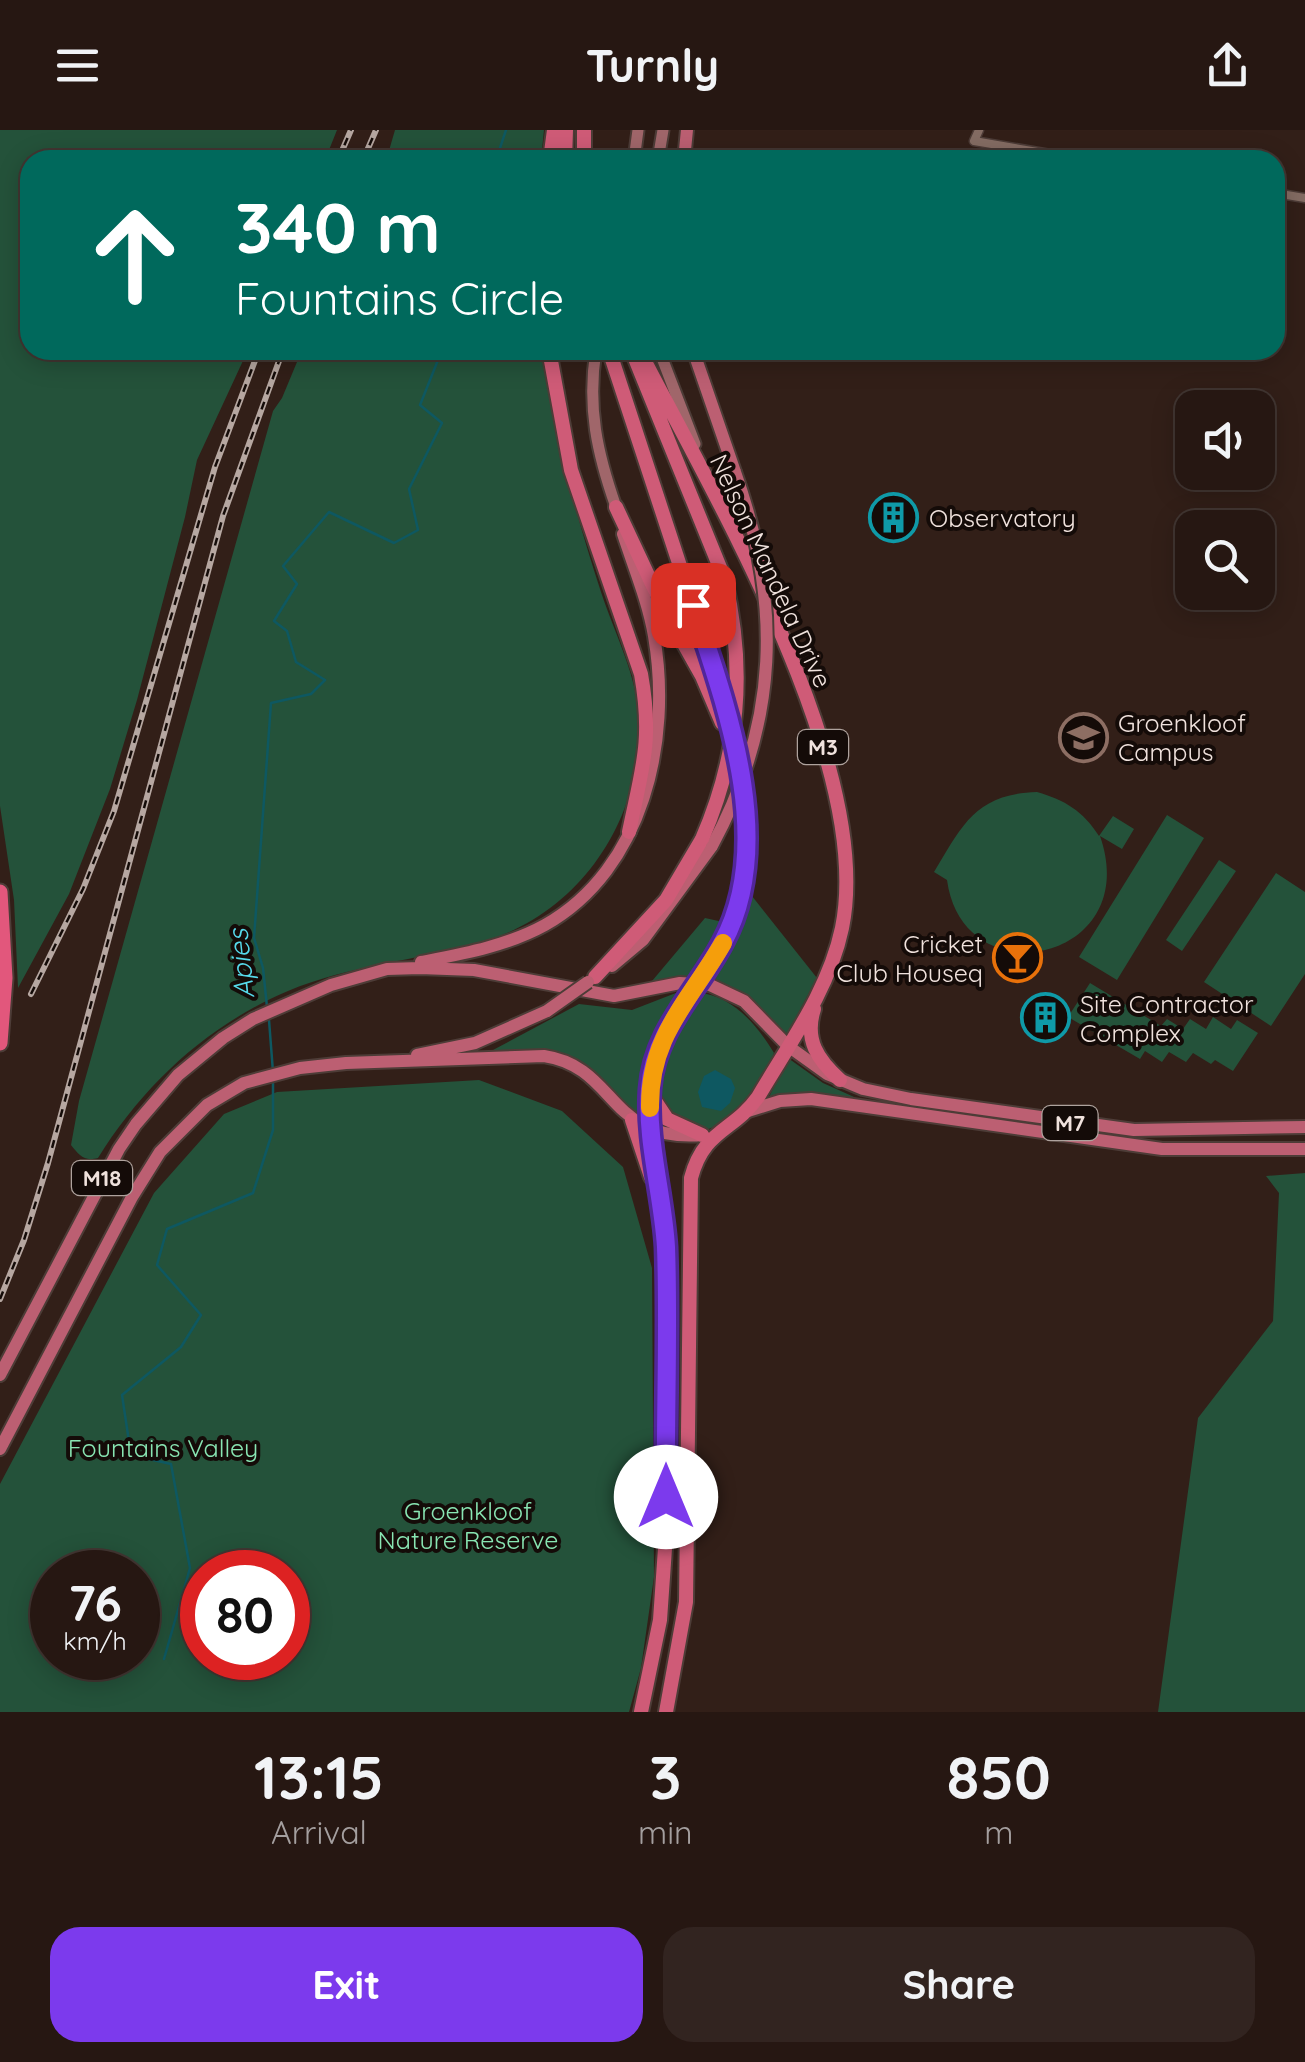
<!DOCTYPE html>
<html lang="en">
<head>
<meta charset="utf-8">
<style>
	body { margin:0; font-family:Quicksand,sans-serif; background:#322420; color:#f1f3f6; height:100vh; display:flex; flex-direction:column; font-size:38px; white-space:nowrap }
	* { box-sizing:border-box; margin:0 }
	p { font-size:32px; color:#a49f9f }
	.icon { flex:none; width:55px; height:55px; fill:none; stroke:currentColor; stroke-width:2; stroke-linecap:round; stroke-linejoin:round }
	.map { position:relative; height:1582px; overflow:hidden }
	.details { display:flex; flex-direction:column; background:#261712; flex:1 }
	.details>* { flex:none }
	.hud { position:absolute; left:20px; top:20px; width:1265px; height:210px; border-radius:30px; box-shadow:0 5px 25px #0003,0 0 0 2px #423632; background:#00695c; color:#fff; overflow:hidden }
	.fabs { position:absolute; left:1175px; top:260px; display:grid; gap:20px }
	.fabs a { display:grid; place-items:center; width:100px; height:100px; border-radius:20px; background:#261712; box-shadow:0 5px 25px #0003,0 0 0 2px #423632; font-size:50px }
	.speed { position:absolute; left:30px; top:1420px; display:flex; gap:20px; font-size:50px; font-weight:700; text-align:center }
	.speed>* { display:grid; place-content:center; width:130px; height:130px; border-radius:50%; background:#261712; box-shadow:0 5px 25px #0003,0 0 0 2px #423632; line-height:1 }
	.speed small { font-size:25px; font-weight:400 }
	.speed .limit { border:15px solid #d22; background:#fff; color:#111 }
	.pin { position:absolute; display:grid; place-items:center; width:85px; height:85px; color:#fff; margin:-42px; border-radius:20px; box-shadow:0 5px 15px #0006 }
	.me { position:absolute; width:110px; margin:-55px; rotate:0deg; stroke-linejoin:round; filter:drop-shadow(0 0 8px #0008) }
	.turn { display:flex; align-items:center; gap:35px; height:210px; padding:0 50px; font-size:45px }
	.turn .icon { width:130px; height:130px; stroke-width:2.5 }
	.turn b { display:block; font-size:70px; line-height:85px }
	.eta { display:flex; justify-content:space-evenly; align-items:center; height:170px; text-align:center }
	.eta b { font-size:60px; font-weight:800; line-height:70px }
	.action { display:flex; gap:20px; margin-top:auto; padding:20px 50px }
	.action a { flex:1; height:115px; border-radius:30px; background:#7c3aed; color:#fff; font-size:40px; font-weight:800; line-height:115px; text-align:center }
	.action a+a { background:#322420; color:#f1f3f6 }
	header { display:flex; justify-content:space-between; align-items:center; height:130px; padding:0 50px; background:#261712; font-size:45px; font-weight:800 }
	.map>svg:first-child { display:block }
	.green { fill:#24523a; fill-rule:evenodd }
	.water { fill:#0e5861 }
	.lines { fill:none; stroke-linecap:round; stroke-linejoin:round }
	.stream { stroke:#0e5861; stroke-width:2.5 }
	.minor-casing { stroke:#4d3c37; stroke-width:11 }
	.secondary-casing { stroke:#4d3c37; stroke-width:15 }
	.primary-casing { stroke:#4d3c37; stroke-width:16 }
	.trunk-casing { stroke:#4d3c37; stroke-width:18 }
	.motorway-casing { stroke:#4d3c37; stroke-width:19 }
	.minor { stroke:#846c63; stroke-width:8 }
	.secondary { stroke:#a0666a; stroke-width:11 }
	.primary { stroke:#bc5f72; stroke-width:12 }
	.trunk { stroke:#cf5b77; stroke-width:14 }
	.motorway { stroke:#e2577c; stroke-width:15 }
	.rail-casing { stroke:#b6a7a1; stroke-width:6 }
	.rail { stroke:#140b08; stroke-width:2.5; stroke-dasharray:8; stroke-linecap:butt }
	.primary-bridge-casing { stroke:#4d3c37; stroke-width:16; stroke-linecap:butt }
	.trunk-bridge-casing { stroke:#4d3c37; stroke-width:18; stroke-linecap:butt }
	.primary-bridge { stroke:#bc5f72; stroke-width:12 }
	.trunk-bridge { stroke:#cf5b77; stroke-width:14 }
	.route-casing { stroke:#51269a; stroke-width:25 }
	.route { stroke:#7c3aed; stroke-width:18 }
	.slow { stroke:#f59e0b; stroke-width:18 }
	.labels { text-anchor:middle; stroke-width:8; stroke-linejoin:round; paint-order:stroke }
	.shield { fill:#140b08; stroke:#aea29d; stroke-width:2.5 }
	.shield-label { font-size:22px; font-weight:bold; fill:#f0e2dd }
	.poi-label { font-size:25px; fill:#f0e2dd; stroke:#140b08; text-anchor:start }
	.street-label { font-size:25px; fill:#f0e2dd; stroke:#140b08 }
	.park-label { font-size:25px; fill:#89e6b3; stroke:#140b08 }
	.water-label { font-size:28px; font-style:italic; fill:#56d9ea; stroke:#140b08 }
</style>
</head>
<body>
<header><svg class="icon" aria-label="menu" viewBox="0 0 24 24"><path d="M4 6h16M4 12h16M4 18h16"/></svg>Turnly<svg class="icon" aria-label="share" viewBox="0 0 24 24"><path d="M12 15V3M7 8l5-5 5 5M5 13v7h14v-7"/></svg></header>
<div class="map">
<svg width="1305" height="1582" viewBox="0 0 1305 1582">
	<rect width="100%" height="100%" fill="#321f18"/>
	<path class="green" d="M0,0H337L325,30H30V220H248L197,330L185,387L137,570L110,659L69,764L18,858L14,770L0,676Z
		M395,0H544L541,30H383L388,24Z
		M302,220H543C554,303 575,383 601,462C615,505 638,546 639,592C642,693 577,786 479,813C415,831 350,835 288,861C208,895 144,954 98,1028C84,1032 79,1025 71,1015L79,971L273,281L282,268Z
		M1037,662C1065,670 1083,681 1099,706L1113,686L1134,699L1122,719L1100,706C1144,832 963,869 947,750L934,742C962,696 975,664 1037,662Z
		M1167,685L1204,708L1117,850L1079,827Z
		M1219,730L1236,741L1182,821L1166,810Z
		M1276,743L1305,762V844L1271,896L1204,852Z
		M748,761L817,848L784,910L733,859L707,851L737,798Z
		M705,788L723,792L689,849L647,857Z
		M1090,853L1161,896L1167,889L1183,899L1190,889L1206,899L1213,887L1231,899L1237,890L1258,903L1233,941L1215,930L1211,934L1193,923L1186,932L1169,922L1162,932L1145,921L1140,929L1068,887Z
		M681,861L684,863C654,906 639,943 645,996L588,939L494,925L493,920L579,874L632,880Z
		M699,863C732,865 758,896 774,923C758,964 744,987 701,1002C691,998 679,996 672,988C640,954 673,891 699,863Z
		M788,928L823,953L863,971C829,966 801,960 767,971Z
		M479,950L562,981L623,1037L652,1138L654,1447L641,1538L629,1582H0V1354L154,1063L224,984L277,962ZM52,1442H138V1528H52ZM202,1442H288V1528H202Z
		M1305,1043V1582H1158L1198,1288L1273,1191L1279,1063L1266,1046Z"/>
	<path class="water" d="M715,940L731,949L735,958L730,973L721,981L702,977L698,962L704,946Z"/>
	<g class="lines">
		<path class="stream" d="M496,30L506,0
			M267,877L263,838L254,808L271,573L311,564L325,550L296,532L287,501L274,491L297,454L283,436L329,382L394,413L418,400L409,359L442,293L420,275L438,230L449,220
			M269,890L273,942
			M164,1529L190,1438L171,1334L131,1325L122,1265L181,1217L201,1185L157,1135L167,1099L253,1063L273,1000V950"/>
		<defs>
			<path id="minor" d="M979,0L974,11L1085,30
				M1275,63L1305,68"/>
			<path id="secondary" d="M634,30L638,0
				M658,30L663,0
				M596,220C587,277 597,323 616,377
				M659,220L695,314"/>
			<path id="primary" d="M684,30L687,0
				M693,220L735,342
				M421,832C462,824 507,816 545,795C644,739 672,610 654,506C648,471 634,438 623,404
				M612,836L643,810L712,716
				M417,925L475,913L547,881
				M748,981L780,971L811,969L1162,1019H1305
				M0,1245L119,1019L136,994L178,945L223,908L253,889L331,855L387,839L420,838L474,840L614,866L680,853L710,855L744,871L788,916L827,944L863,959L911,969L1134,1000L1305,997
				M0,1319L132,1067L160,1022L207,975L244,953L300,938L346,933L544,926C618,937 607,1013 703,1005"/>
			<path id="trunk" d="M584,0V30
				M550,30L554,0
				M565,30L566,0
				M549,220L571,340L641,544C653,611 642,638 629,702
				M609,220L725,573L747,711L742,759L729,800L664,904L650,960L666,1120V1404L660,1490L641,1582
				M639,220C713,364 875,636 842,798C829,860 789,914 758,967C733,1002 704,999 691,1048L686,1472L666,1582
				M632,221L725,450
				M616,377L661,473L702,546L722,593
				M595,847L666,770L702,709
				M814,879C804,910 818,930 840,950
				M653,968L667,989L702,1005
				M632,990L651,1047"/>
			<path id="motorway" d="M0,762L5,848L0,913"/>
		</defs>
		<use href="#minor" class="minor-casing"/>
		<use href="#secondary" class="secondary-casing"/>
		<use href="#primary" class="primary-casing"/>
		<use href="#trunk" class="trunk-casing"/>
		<use href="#motorway" class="motorway-casing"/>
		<use href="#minor" class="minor"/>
		<use href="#secondary" class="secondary"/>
		<use href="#primary" class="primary"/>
		<use href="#trunk" class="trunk"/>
		<use href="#motorway" class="motorway"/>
		<defs>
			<path id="rail" d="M338,30L351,0
				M363,30L376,0
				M31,864L83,759L114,681L215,337L259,220
				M0,1169L24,1110L48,1033L223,386L283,220"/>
		</defs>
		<use href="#rail" class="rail-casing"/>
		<use href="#rail" class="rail"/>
		<defs>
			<path id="primary-bridge" d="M712,716C779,592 782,473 735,342
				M547,881L588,852"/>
			<path id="trunk-bridge" d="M702,709C739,624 746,540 725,450"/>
		</defs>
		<use href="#primary-bridge" class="primary-bridge-casing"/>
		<use href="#trunk-bridge" class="trunk-bridge-casing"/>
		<use href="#primary-bridge" class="primary-bridge"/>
		<use href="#trunk-bridge" class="trunk-bridge"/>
	</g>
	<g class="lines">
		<defs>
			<path id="route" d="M666,1367C665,1284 669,1200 666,1117C663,1065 646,1011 650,959C654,900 697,862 723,812C777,712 726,575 693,475"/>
		</defs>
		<use href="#route" class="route-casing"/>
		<use href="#route" class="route"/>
		<path class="slow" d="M650,978C649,906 689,872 723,813"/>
	</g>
	<defs>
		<symbol id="building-ring" viewBox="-11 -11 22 22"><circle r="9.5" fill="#140b08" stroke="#0f9aa8" stroke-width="1.5"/><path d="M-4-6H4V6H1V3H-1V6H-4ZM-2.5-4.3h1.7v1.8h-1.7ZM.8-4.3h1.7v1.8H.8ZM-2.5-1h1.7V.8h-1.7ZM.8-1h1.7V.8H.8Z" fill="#0f9aa8"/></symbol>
		<symbol id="university-ring" viewBox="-11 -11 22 22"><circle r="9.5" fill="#140b08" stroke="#8d6e63" stroke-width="1.5"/><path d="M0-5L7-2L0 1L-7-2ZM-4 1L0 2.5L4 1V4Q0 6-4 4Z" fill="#8d6e63"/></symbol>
		<symbol id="bar-ring" viewBox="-11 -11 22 22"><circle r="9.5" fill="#140b08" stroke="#e8710a" stroke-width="1.5"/><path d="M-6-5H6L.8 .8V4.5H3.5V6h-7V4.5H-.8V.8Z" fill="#e8710a"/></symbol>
	</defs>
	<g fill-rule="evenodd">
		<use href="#building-ring" x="866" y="360" width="55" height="55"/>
		<use href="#university-ring" x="1056" y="580" width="55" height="55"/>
		<use href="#bar-ring" x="990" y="800" width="55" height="55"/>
		<use href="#building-ring" x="1018" y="860" width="55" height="55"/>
	</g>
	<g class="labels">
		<g class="shield">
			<rect x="798" y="600" width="50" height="34" rx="8"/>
			<rect x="1042.5" y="976" width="55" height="34" rx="8"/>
			<rect x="72" y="1031" width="60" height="34" rx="8"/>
		</g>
		<g class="shield-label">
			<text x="823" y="625">M3</text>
			<text x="1070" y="1001">M7</text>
			<text x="102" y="1056">M18</text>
		</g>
		<g class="poi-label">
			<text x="929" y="397">Observatory</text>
			<text x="1118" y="602">Groenkloof<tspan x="1118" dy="29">Campus</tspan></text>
			<text x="983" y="823" text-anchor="end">Cricket<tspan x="983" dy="29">Club Houseq</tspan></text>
			<text x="1080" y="883">Site Contractor<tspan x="1080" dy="29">Complex</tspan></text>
		</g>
		<g class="street-label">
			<text transform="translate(771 441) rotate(65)" y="9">Nelson Mandela Drive</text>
		</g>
		<g class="park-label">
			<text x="163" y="1327">Fountains Valley</text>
			<text x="468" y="1390">Groenkloof<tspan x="468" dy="29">Nature Reserve</tspan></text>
		</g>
		<g class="water-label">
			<text transform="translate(241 834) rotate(-96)" y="10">Apies</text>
		</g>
	</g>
</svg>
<div class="fabs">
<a><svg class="icon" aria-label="sound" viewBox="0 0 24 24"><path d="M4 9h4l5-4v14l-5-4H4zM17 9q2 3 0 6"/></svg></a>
<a><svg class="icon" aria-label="search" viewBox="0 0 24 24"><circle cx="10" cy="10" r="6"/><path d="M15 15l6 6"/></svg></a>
</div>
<div class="speed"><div>76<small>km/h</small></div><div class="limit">80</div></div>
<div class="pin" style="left:693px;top:475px;background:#d93025"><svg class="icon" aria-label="arrive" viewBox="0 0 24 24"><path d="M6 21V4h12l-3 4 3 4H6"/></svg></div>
<svg class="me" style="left:666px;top:1367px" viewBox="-20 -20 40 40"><circle r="19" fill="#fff"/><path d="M0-13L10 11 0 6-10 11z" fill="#7c3aed"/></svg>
<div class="hud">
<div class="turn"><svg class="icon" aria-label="ahead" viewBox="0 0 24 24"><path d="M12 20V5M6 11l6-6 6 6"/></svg><div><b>340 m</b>Fountains Circle</div></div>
</div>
</div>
<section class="details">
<div class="eta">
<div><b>13:15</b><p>Arrival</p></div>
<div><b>3</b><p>min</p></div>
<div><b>850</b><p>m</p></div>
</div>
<div class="action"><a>Exit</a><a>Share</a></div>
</section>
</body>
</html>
